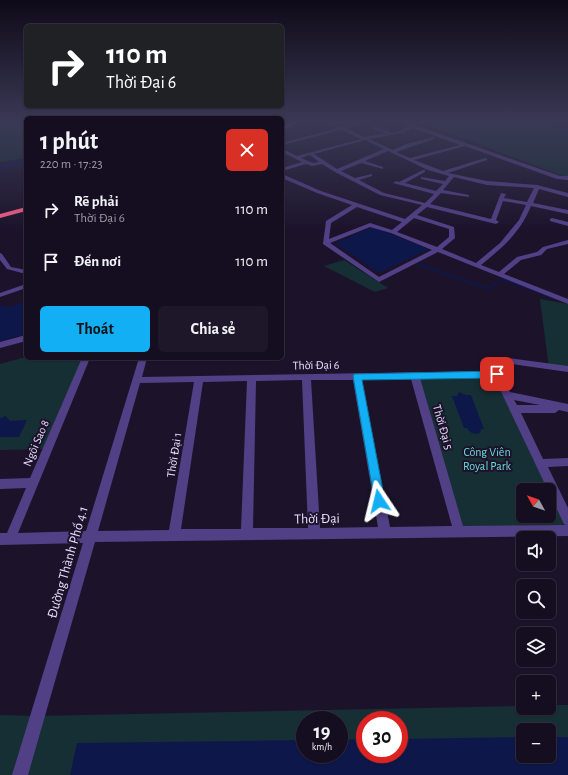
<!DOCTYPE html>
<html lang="vi">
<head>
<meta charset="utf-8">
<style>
	body { margin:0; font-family:"Alegreya Sans",sans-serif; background:#1e1729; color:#f1f3f6; height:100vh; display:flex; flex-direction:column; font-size:15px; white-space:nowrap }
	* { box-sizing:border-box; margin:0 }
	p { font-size:13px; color:#9d9ca5 }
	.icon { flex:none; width:22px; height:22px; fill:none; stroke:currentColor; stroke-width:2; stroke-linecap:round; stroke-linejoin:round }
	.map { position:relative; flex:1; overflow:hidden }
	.panel { position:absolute; left:24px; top:116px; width:260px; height:244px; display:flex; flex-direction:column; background:#150e20; border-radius:6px; box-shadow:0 1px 3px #0004,0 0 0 1px #342e3e }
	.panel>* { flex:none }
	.banner { position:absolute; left:24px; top:24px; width:260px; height:84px; border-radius:6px; box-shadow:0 1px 3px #0004,0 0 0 1px #342e3e; background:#202124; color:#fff; overflow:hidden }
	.needle { width:26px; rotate:310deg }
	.fabs { position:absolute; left:516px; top:483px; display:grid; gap:8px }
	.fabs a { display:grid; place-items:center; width:40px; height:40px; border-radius:6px; background:#150e20; box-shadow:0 1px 3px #0004,0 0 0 1px #342e3e; font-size:20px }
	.speed { position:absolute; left:296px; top:711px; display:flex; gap:8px; font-size:20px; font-weight:700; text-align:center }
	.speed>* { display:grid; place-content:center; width:52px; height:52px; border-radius:50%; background:#150e20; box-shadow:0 1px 3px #0004,0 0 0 1px #342e3e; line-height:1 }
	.speed small { font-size:10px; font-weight:400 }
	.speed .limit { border:6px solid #d22; background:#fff; color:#111 }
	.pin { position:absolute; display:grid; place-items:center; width:34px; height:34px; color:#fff; margin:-17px; border-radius:8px; box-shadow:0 2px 6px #0006 }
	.me { position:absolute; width:44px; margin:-22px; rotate:350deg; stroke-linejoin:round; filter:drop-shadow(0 0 3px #0008) }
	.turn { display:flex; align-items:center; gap:14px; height:84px; padding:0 16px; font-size:18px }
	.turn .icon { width:52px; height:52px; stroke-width:2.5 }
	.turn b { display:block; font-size:28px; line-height:34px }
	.round { display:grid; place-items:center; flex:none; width:42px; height:42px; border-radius:6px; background:#1e1729 }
	.overview { display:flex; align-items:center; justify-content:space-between; height:68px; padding:0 16px }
	h1 { font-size:24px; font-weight:700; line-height:30px }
	.action { display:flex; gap:8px; margin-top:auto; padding:8px 16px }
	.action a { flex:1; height:46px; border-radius:6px; background:#13aff4; color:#111; font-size:16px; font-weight:700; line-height:46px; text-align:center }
	.action a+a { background:#1e1729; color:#f1f3f6 }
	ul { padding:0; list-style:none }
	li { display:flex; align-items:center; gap:12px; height:52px; padding:0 16px }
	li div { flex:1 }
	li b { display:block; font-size:15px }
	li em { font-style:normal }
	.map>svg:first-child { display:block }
	.green { fill:#162f35; fill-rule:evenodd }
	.water { fill:#0e1749 }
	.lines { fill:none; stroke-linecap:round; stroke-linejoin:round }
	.stream { stroke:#0e1749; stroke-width:2 }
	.river { fill:#0e1749; fill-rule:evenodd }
	.minor { fill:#524087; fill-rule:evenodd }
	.highway { fill:#f85f88; fill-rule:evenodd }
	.route { fill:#13aff4; stroke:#0c729f }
	.labels { text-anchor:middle; stroke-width:4; stroke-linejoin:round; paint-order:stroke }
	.street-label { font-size:12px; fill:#e8defe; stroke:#1c132b }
	.park-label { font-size:12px; fill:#6bdcd8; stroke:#1c132b }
	.near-street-label { font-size:14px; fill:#e8defe; stroke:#1c132b }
</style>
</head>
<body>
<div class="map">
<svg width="568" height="775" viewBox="0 0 568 775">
	<rect width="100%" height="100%" fill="#1c132b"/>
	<path class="green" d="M0,122H26V158L0,162Z
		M419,122H530L540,126L549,125L568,130V178L426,124L417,125Z
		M344,260L388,288L375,292L324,266Z
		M540,299L568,304V369L549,368Z
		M26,357L86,358L48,449L0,450V364Z
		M497,374L541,463L568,530L459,531L415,376ZM523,490H549V516H523Z
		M549,705H568V775H0V715L37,716L523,706V708H549ZM305,720H339V754H305ZM365,720H399V754H365ZM523,730H549V756H523Z"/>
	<path class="water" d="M373,227L429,249L379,273L335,243Z
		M26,301V334L0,341V306L10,307Z
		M459,392L466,395H471L484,429H481L480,433C474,435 470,433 467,428H464L452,396H457Z
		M6,416L10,421L27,420L19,437H0V418Z
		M523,737V756H549V737H568V775H70L77,743L305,740V754H339V740L365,739V754H399V739Z"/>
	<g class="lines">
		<path class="stream" d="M418,264L488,289L502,279L557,299"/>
		<path class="river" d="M26,160V164L0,169V165Z"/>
		<path class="minor" d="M327,122C333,122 338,127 344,127C352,126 359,122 368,122L346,128L364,137L386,133L373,129V127L378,126V128L389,131V133L400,131L409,126L399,122H406L560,176H568V180L557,179L465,146L414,160L443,171L485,158L487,159V160L448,173L487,181L537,185L568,193V197L539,189L533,203L568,210V214L531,206C520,233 503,247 481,265L499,272L517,257L537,252L543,247L568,240V244L547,249L541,255L521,260L504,274L568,299V304L438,252L379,282L323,244L326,221L352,205L317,193L282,178V174L321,191L405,219L422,205L380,195L335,172L322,164L312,166L306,164L282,171V168L302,162L282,152V149L297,156L361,139L342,130L282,145V143L338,128ZM413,128L460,145L410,158L396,152L434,139V137L406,144L393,150L369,139L403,133ZM365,140L384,149L337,169L314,154ZM388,151L428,170L449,176L445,181L421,177V179L443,184L436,191L405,183L425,172V170H423L399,182L396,181L393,183L434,194L425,203L384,193L359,180L372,176V174L355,178L341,171L361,163L383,169V167L365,161ZM310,155L319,162L313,163L301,158ZM454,177L487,185L534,188L527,202L504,198L506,194L501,193L491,219L430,204L441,193L469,197V195L443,190ZM503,201L526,205L519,220L500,243L476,263L442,249L455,238L454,227L417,215L427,207L496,224L499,222L496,220ZM357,207L402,222L392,230L370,223L329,239L331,223ZM414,218L449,229V237L437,247L397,232ZM370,227L391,233L432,250L379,277L330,243Z
			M282,123L293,125L291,126L282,125Z
			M552,218L568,222V226L550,221V219Z
			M0,253L2,254L11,267L26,270V274L7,269L0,260Z
			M26,284V288L0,297V293Z
			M26,335V341L0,348V342Z
			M501,357L568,366V372L504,363L501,374L510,392L568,404V412L559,410L555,413H521L543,459L568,458V466L548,467L568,508V536L95,542L28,775H12L83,543L0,545V533H7L26,488L0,489V479L30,478L82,358H90L18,533L86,531L139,358H147L142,377L494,371L497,360ZM494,377L564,524L566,525L463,526L420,378ZM362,379H411L452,526L390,527ZM302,380L308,528H253L256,381ZM311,380H353L378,527L320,528ZM247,381L241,529H181L203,382ZM194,382L169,530L98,531L140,383ZM514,400L540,405H517Z"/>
		<path class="highway" d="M292,122H300L282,130V126Z
			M26,207V211L0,218V214Z"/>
	</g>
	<linearGradient id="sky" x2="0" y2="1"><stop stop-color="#0f0a18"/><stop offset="0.53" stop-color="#3a3955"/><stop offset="1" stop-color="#3a3955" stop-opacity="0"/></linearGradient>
	<rect width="568" height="231" fill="url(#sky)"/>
	<path class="route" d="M497,371L502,374L497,378L362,380L385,501L383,504L379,506L375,504L353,376L354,374Z"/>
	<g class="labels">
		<g class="street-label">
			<text transform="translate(316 365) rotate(-1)" y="4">Thời Đại 6</text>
			<text transform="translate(443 427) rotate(74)" y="4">Thời Đại 5</text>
			<text transform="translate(36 443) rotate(-67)" y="4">Ngôi Sao 8</text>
			<text transform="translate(174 455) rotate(-81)" y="4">Thời Đại 1</text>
		</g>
		<g class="park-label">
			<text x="487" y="456">Công Viên<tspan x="487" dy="14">Royal Park</tspan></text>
		</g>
		<g class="near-street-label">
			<text transform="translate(317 518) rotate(-1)" y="5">Thời Đại</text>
			<text transform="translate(67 562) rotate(-74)" y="5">Đường Thành Phố 4.1</text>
		</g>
	</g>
</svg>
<div class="fabs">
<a><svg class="needle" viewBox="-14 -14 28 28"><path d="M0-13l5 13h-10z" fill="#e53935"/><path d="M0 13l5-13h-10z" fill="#9d9ca5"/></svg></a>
<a><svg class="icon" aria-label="sound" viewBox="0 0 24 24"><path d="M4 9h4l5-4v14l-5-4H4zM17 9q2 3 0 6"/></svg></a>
<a><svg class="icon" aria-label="search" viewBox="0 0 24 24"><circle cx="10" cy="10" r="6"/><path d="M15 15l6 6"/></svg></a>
<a><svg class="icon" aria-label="layers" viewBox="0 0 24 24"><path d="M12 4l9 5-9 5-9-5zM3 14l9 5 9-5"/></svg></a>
<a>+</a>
<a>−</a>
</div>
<div class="speed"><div>19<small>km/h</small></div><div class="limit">30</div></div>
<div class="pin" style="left:497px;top:374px;background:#d93025"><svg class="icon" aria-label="arrive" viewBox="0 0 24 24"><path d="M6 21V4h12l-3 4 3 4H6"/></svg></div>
<svg class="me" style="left:379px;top:501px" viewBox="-20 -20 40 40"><path d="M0-17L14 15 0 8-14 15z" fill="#13aff4" stroke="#fff" stroke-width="4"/></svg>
<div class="banner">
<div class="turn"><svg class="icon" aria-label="right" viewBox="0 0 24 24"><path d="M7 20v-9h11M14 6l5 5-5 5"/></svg><div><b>110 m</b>Thời Đại 6</div></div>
</div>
<section class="panel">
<div class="overview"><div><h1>1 phút</h1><p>220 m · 17:23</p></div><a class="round" style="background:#d93025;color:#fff"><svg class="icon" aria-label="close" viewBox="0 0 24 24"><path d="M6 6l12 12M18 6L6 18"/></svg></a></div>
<ul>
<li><svg class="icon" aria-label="right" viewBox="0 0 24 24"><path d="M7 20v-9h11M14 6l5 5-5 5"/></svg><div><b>Rẽ phải</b><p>Thời Đại 6</p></div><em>110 m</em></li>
<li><svg class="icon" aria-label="arrive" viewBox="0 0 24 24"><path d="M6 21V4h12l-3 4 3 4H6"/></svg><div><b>Đến nơi</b></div><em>110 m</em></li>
</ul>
<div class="action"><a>Thoát</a><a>Chia sẻ</a></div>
</section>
</div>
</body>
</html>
